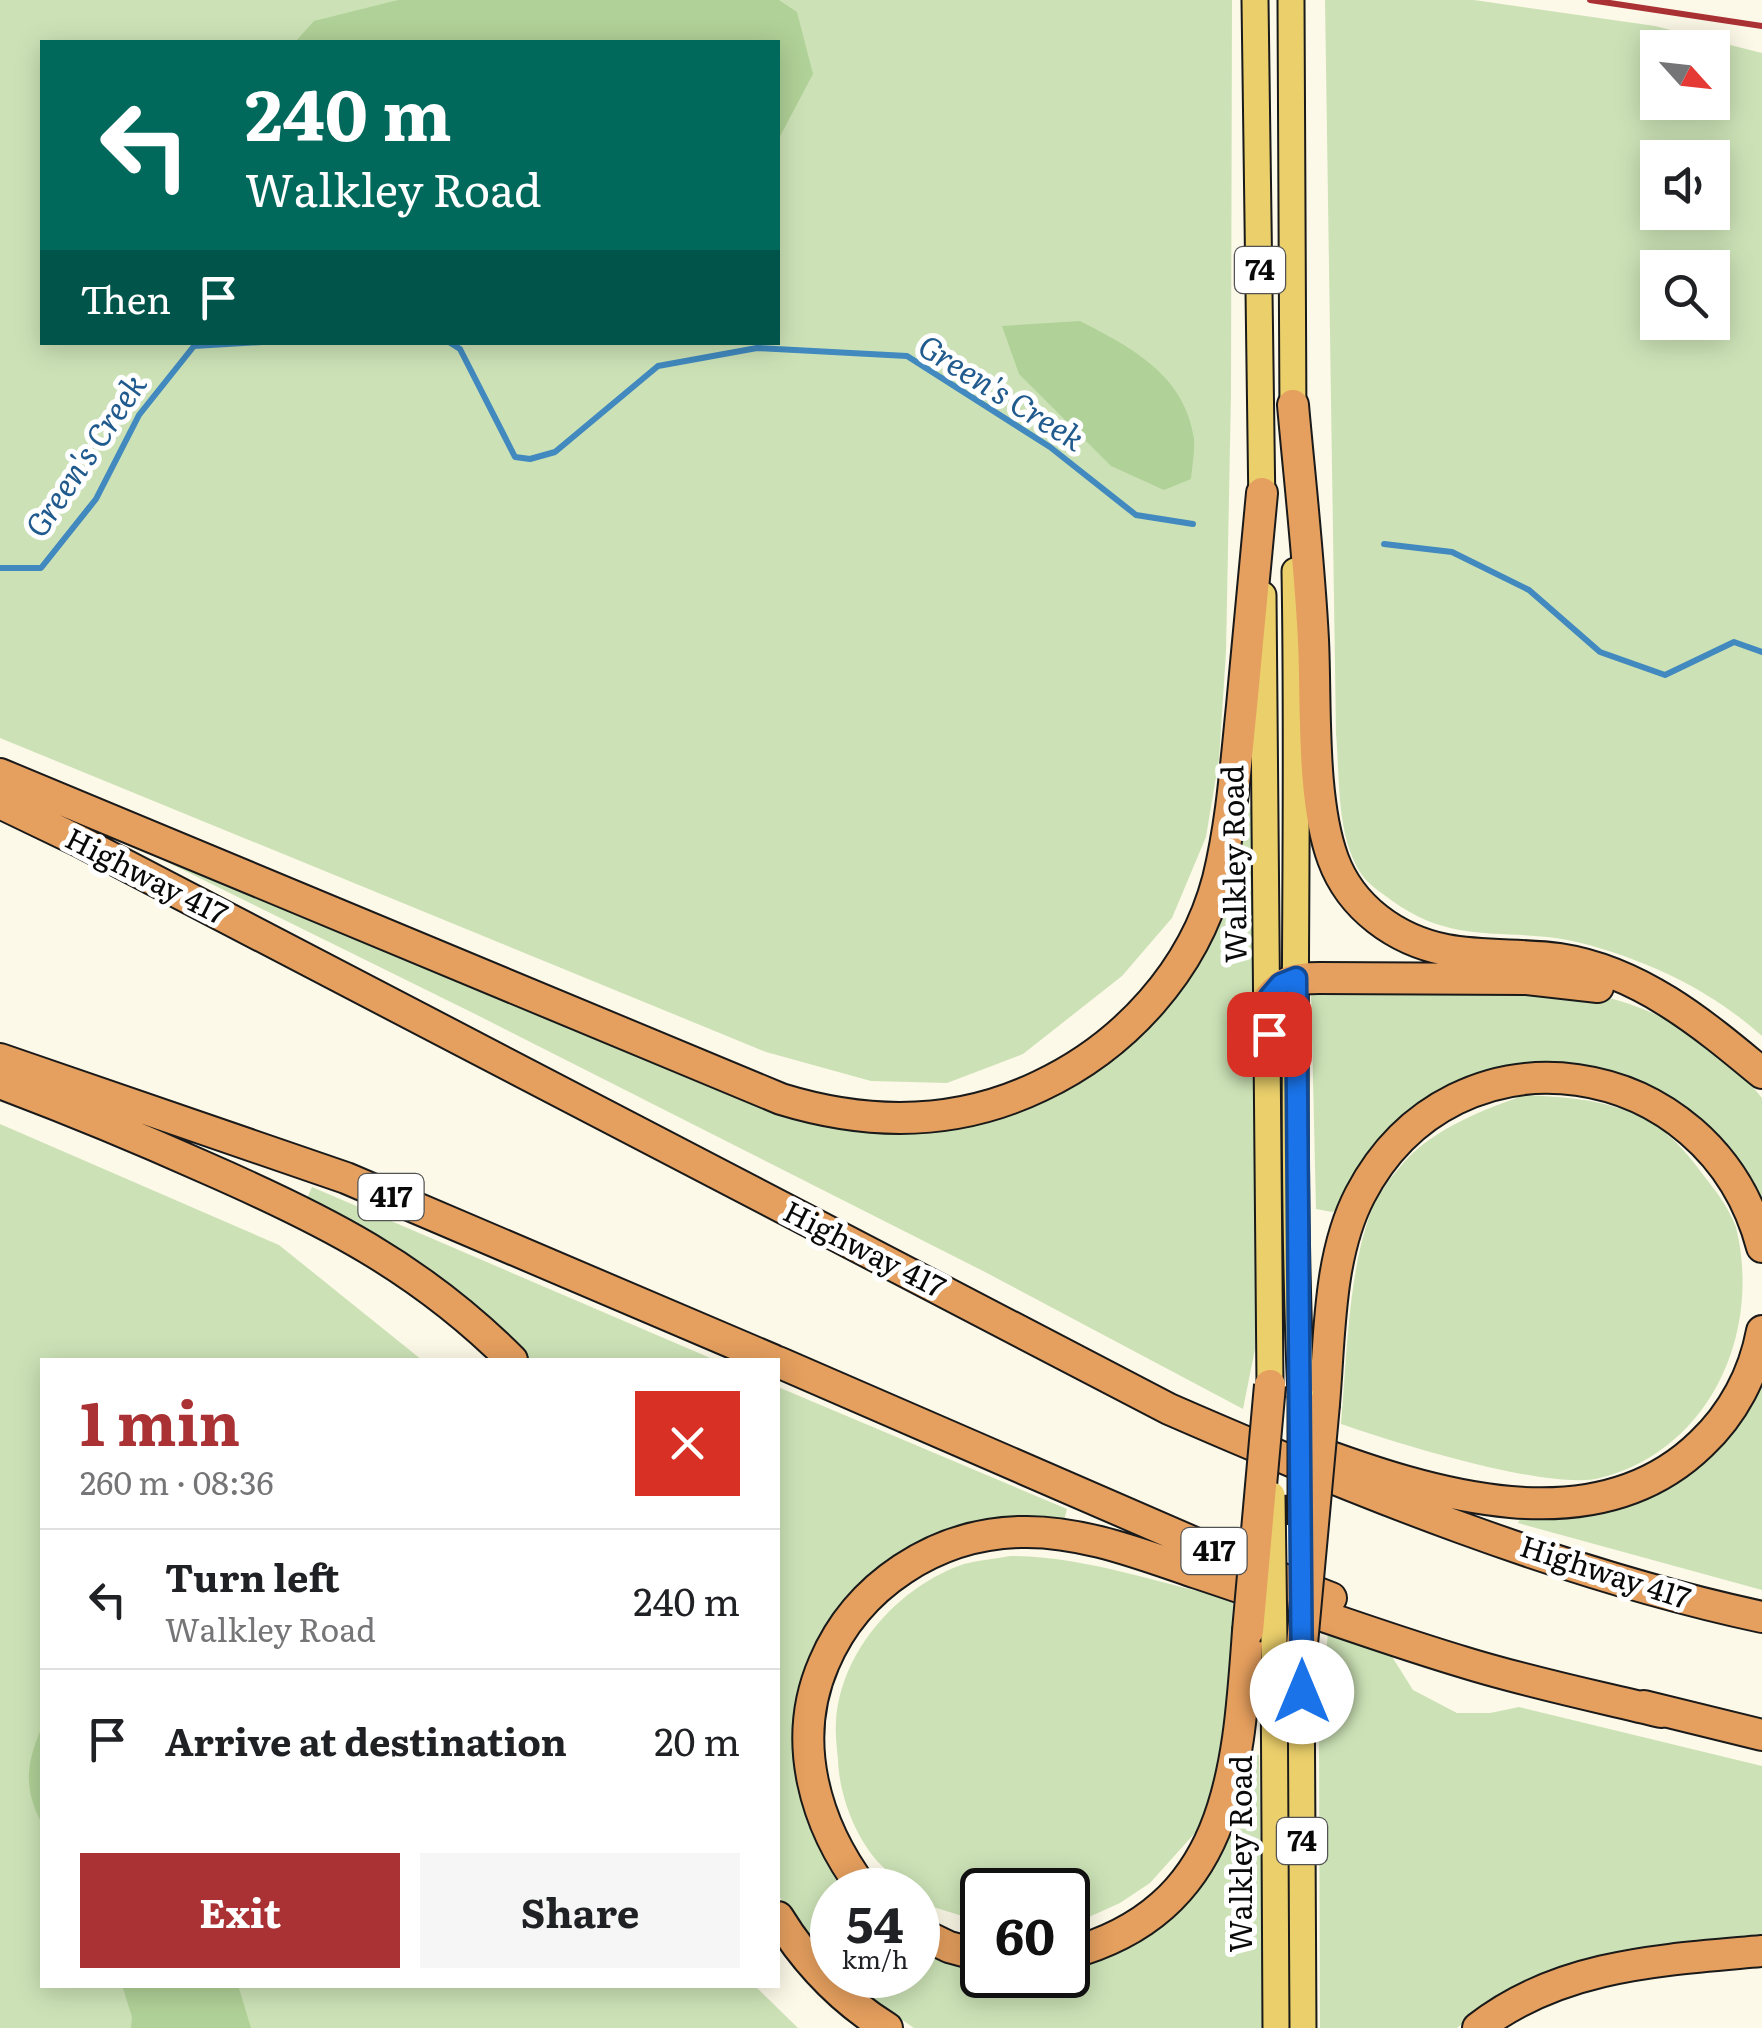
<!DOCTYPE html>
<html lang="en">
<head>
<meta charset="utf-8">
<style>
	body { margin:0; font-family:Literata,serif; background:#f6f6f6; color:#202124; height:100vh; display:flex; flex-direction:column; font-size:38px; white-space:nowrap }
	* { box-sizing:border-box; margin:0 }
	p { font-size:32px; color:#757577 }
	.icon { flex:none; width:55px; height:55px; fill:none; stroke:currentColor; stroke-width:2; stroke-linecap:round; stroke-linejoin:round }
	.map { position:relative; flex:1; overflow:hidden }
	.details { position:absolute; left:40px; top:1358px; width:740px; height:630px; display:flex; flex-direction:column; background:#fff; border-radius:0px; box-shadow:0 5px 25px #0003 }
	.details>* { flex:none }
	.hud { position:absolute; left:40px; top:40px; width:740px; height:305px; border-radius:0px; box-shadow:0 5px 25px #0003; background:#00695c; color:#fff; overflow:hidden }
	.needle { width:65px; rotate:117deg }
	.buttons { position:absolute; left:1640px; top:30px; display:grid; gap:20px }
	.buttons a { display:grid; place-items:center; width:90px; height:90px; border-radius:0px; background:#fff; box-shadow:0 5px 25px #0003; font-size:50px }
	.speed { position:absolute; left:810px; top:1868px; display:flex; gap:20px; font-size:50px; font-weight:700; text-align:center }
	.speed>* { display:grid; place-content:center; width:130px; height:130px; border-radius:50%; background:#fff; box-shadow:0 5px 25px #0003; line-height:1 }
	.speed small { font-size:25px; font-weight:400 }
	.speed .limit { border:5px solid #111; border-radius:15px; background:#fff; color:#111 }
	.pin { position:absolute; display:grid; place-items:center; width:85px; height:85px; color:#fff; margin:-42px; border-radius:20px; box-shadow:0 5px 15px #0006 }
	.me { position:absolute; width:110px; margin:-55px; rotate:0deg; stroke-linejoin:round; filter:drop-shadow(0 0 8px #0008) }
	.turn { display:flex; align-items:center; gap:35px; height:210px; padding:0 40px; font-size:45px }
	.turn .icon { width:130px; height:130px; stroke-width:2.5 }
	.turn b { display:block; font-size:70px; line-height:85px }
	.then { display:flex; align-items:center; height:95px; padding:0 40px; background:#0003; gap:20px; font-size:38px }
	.round { display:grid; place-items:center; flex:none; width:105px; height:105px; border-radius:0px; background:#f6f6f6 }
	.headline { display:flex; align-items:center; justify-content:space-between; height:170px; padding:0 40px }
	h1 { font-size:60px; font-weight:700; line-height:75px; color:#aa3134 }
	.action { display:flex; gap:20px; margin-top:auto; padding:20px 40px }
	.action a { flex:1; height:115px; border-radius:0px; background:#aa3134; color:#fff; font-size:40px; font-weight:700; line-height:115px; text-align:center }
	.action a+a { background:#f6f6f6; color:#202124 }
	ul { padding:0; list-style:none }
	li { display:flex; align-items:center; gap:30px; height:140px; padding:0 40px; border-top:2px solid #e0e0e0 }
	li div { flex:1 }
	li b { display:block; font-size:38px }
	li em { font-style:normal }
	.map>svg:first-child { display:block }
	.green { fill:#cce2b6; fill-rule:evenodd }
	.forest { fill:#b0d197 }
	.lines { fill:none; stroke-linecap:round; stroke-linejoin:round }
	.stream { stroke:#4189be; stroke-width:6 }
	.major-casing { stroke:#1a1a1a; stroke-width:29 }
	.highway-casing { stroke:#1a1a1a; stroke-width:34 }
	.major { stroke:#eacf6b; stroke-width:25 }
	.highway { stroke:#e59f5e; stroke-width:30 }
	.rail { stroke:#aa3134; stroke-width:6 }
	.major-bridge-casing { stroke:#1a1a1a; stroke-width:29; stroke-linecap:butt }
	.highway-bridge-casing { stroke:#1a1a1a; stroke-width:34; stroke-linecap:butt }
	.major-bridge { stroke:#eacf6b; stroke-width:25 }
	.highway-bridge { stroke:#e59f5e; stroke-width:30 }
	.route-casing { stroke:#114b97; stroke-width:25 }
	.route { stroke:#1a73e8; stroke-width:18 }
	.labels { text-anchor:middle; stroke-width:10; stroke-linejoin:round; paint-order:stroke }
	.shield { fill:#fff; stroke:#535353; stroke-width:2.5 }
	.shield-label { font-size:28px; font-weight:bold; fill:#090909 }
	.street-label { font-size:30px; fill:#090909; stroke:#fff }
	.water-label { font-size:32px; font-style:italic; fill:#215b8d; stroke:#fff }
</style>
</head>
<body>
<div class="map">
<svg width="1762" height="2028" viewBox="0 0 1762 2028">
	<rect width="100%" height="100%" fill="#fdf9e8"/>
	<path class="green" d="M0,0H1232L1231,394L1226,652L1219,759L1206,837L1172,918L1122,976L1023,1054L947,1083L871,1081L766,1052L0,738ZM42,42H778V342H42Z
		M1325,0H1474L1655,26L1762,53V1036C1711,990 1647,960 1581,943C1510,925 1458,949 1391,900C1382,893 1369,885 1362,875C1336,837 1340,779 1336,734ZM1658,48H1712V102H1658ZM1658,158H1712V212H1658ZM1658,268H1712V322H1658Z
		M1240,807H1254L1256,849L1255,1349L1243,1409L985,1272L475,1014L159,858L160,850L660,1060L939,1129L1139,1033Z
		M1311,992C1365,992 1419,992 1473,992C1506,992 1540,990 1572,992C1645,997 1717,1042 1762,1098V1212L1646,1090L1459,1089L1339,1209L1332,1212L1316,1209Z
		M1525,1095C1563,1097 1602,1099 1637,1115C1666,1128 1686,1151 1704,1176C1716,1191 1729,1208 1736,1227C1762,1333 1710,1450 1600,1478C1548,1491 1396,1443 1341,1424C1347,1357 1348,1266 1374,1204C1380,1190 1395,1173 1405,1161C1435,1128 1485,1109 1525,1095Z
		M0,1124L279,1245L422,1360H42V1985H754L798,2028H0Z
		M312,1187L715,1360H525L305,1203Z
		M1762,1371V1590L1518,1523L1523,1513L1613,1505Z
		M778,1387L1067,1509L1063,1525L943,1533L804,1691L852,1890H832V1972L799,1931L778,1894Z
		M1010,1556C1086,1556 1158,1584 1233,1599L1230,1757L1203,1824L1150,1883L1120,1903L1089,1917L1068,1921V1890H982V1922L933,1907L918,1896V1890C902,1890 892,1875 881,1865C856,1840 839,1795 838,1760C837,1748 835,1735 836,1722C840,1651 899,1586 964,1564C979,1560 995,1559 1010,1556Z
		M1328,1631L1391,1655L1413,1690L1457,1713H1490L1519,1707L1762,1766V1938L1481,2009L1457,2028H1320L1319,1744Z
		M1248,1755H1259L1264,2028H914L836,1975H918V1943L982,1964V1975H1068V1966L1167,1916Z"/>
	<path class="forest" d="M398,0H779L797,12L813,74L778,140V42H295L314,21Z
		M1080,321C1132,348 1185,375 1194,439C1195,452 1192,466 1191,479L1164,490L1111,466L1019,374L1002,326Z
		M42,1726V1824C23,1787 26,1765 42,1726Z
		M122,1985H238L251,2028H131L132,2017Z"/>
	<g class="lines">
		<path class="stream" d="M449,342L460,349L515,457L530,459L555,452L658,366L757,348L907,356L1050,447L1136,515L1193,524
			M1384,544L1452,552L1529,590L1600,652L1665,675L1734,642L1762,652
			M0,568H41L96,499L139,415L194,346L262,342"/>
		<defs>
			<path id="major" d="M1255,0L1262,510
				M1291,0L1293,421
				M1295,571C1300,846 1289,1121 1301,1396
				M1263,595L1270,1385
				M1274,1642L1276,2028
				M1301,1655L1303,2028"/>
			<path id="highway" d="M1293,405C1300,483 1309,561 1313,640C1316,704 1311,799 1333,859C1351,908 1396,940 1446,950C1483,957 1522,954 1560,959C1639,971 1702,1023 1762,1073
				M0,774L781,1099C869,1126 957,1126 1040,1086C1125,1046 1194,970 1218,879C1232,822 1236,763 1242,706C1248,635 1255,564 1262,493
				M0,803L79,841L1169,1409C1357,1491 1562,1574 1762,1617
				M1269,998C1284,980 1296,978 1319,978L1527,979L1598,987
				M0,1059L346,1178L773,1360
				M0,1083C69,1109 137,1137 204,1167C323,1219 419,1267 512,1360
				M778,1362L1234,1560L1331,1598
				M1324,1404C1330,1336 1328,1257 1360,1195C1455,1013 1711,1053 1762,1247
				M1309,1449C1430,1494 1595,1547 1701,1444C1733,1414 1754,1374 1762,1331
				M1644,1706L1762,1735
				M864,1890C815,1825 790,1741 824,1663C857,1585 936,1534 1020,1532C1080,1530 1141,1554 1197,1573C1285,1602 1373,1635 1463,1662C1527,1682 1595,1696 1661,1712
				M778,1917C805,1961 842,2000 887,2028
				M918,1932L949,1947L982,1956
				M1068,1954C1230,1910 1238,1773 1248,1631
				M1478,2028C1560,1964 1662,1960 1762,1951"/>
		</defs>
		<use href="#major" class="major-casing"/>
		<use href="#highway" class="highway-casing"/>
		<use href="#major" class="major"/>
		<use href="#highway" class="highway"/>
		<path class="rail" d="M1590,0L1762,26"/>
		<defs>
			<path id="major-bridge" d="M1301,1396V1525
				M1272,1495L1274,1642"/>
			<path id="highway-bridge" d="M1248,1631L1270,1385
				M1301,1655L1324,1404"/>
		</defs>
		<use href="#major-bridge" class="major-bridge-casing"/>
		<use href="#highway-bridge" class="highway-bridge-casing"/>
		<use href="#major-bridge" class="major-bridge"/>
		<use href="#highway-bridge" class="highway-bridge"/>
	</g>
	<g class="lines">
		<defs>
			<path id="route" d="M1269,1034V998L1281,984L1296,978L1302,1692"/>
		</defs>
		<use href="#route" class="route-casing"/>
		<use href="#route" class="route"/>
	</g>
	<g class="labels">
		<g class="shield">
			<rect x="1235" y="247" width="50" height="46" rx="8"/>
			<rect x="358.5" y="1174" width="65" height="46" rx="8"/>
			<rect x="1181.5" y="1528" width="65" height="46" rx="8"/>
			<rect x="1277" y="1818" width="50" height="46" rx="8"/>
		</g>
		<g class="shield-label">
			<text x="1260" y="280">74</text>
			<text x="391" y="1207">417</text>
			<text x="1214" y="1561">417</text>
			<text x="1302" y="1851">74</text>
		</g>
		<g class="street-label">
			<text transform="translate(1235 864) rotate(-91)" y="10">Walkley Road</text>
			<text transform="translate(146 877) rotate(27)" y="10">Highway 417</text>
			<text transform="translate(864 1250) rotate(27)" y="10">Highway 417</text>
			<text transform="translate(1605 1573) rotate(18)" y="10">Highway 417</text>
			<text transform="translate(1242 1854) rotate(-90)" y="10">Walkley Road</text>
		</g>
		<g class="water-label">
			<text transform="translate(1001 393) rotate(32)" y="11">Green's Creek</text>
			<text transform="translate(86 456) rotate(-56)" y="11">Green's Creek</text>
		</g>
	</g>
</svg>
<div class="buttons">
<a><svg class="needle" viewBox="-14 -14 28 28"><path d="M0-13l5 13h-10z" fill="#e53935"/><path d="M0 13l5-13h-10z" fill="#757577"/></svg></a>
<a><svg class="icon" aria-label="sound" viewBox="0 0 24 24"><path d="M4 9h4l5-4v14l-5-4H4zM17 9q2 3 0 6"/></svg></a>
<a><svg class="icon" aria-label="search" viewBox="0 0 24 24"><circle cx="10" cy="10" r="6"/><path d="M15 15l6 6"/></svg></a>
</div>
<div class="speed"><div>54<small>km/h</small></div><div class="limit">60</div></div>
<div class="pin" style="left:1269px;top:1034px;background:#d93025"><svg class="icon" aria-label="arrive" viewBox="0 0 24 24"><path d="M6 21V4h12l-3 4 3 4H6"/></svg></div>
<svg class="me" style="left:1302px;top:1692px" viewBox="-20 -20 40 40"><circle r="19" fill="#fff"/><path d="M0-13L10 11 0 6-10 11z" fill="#1a73e8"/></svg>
<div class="hud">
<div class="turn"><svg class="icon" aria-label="left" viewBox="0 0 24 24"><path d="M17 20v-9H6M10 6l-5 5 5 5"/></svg><div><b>240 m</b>Walkley Road</div></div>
<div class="then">Then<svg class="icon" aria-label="arrive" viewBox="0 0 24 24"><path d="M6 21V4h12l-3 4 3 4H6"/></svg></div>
</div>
<section class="details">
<div class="headline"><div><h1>1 min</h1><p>260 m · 08:36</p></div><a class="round" style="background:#d93025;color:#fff"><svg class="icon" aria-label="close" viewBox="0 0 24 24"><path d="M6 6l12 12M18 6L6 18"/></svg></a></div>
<ul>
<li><svg class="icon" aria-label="left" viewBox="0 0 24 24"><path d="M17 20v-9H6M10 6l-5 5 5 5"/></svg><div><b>Turn left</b><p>Walkley Road</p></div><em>240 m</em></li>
<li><svg class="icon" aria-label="arrive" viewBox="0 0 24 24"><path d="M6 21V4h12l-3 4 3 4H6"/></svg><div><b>Arrive at destination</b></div><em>20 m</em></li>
</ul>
<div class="action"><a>Exit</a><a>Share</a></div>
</section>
</div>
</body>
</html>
